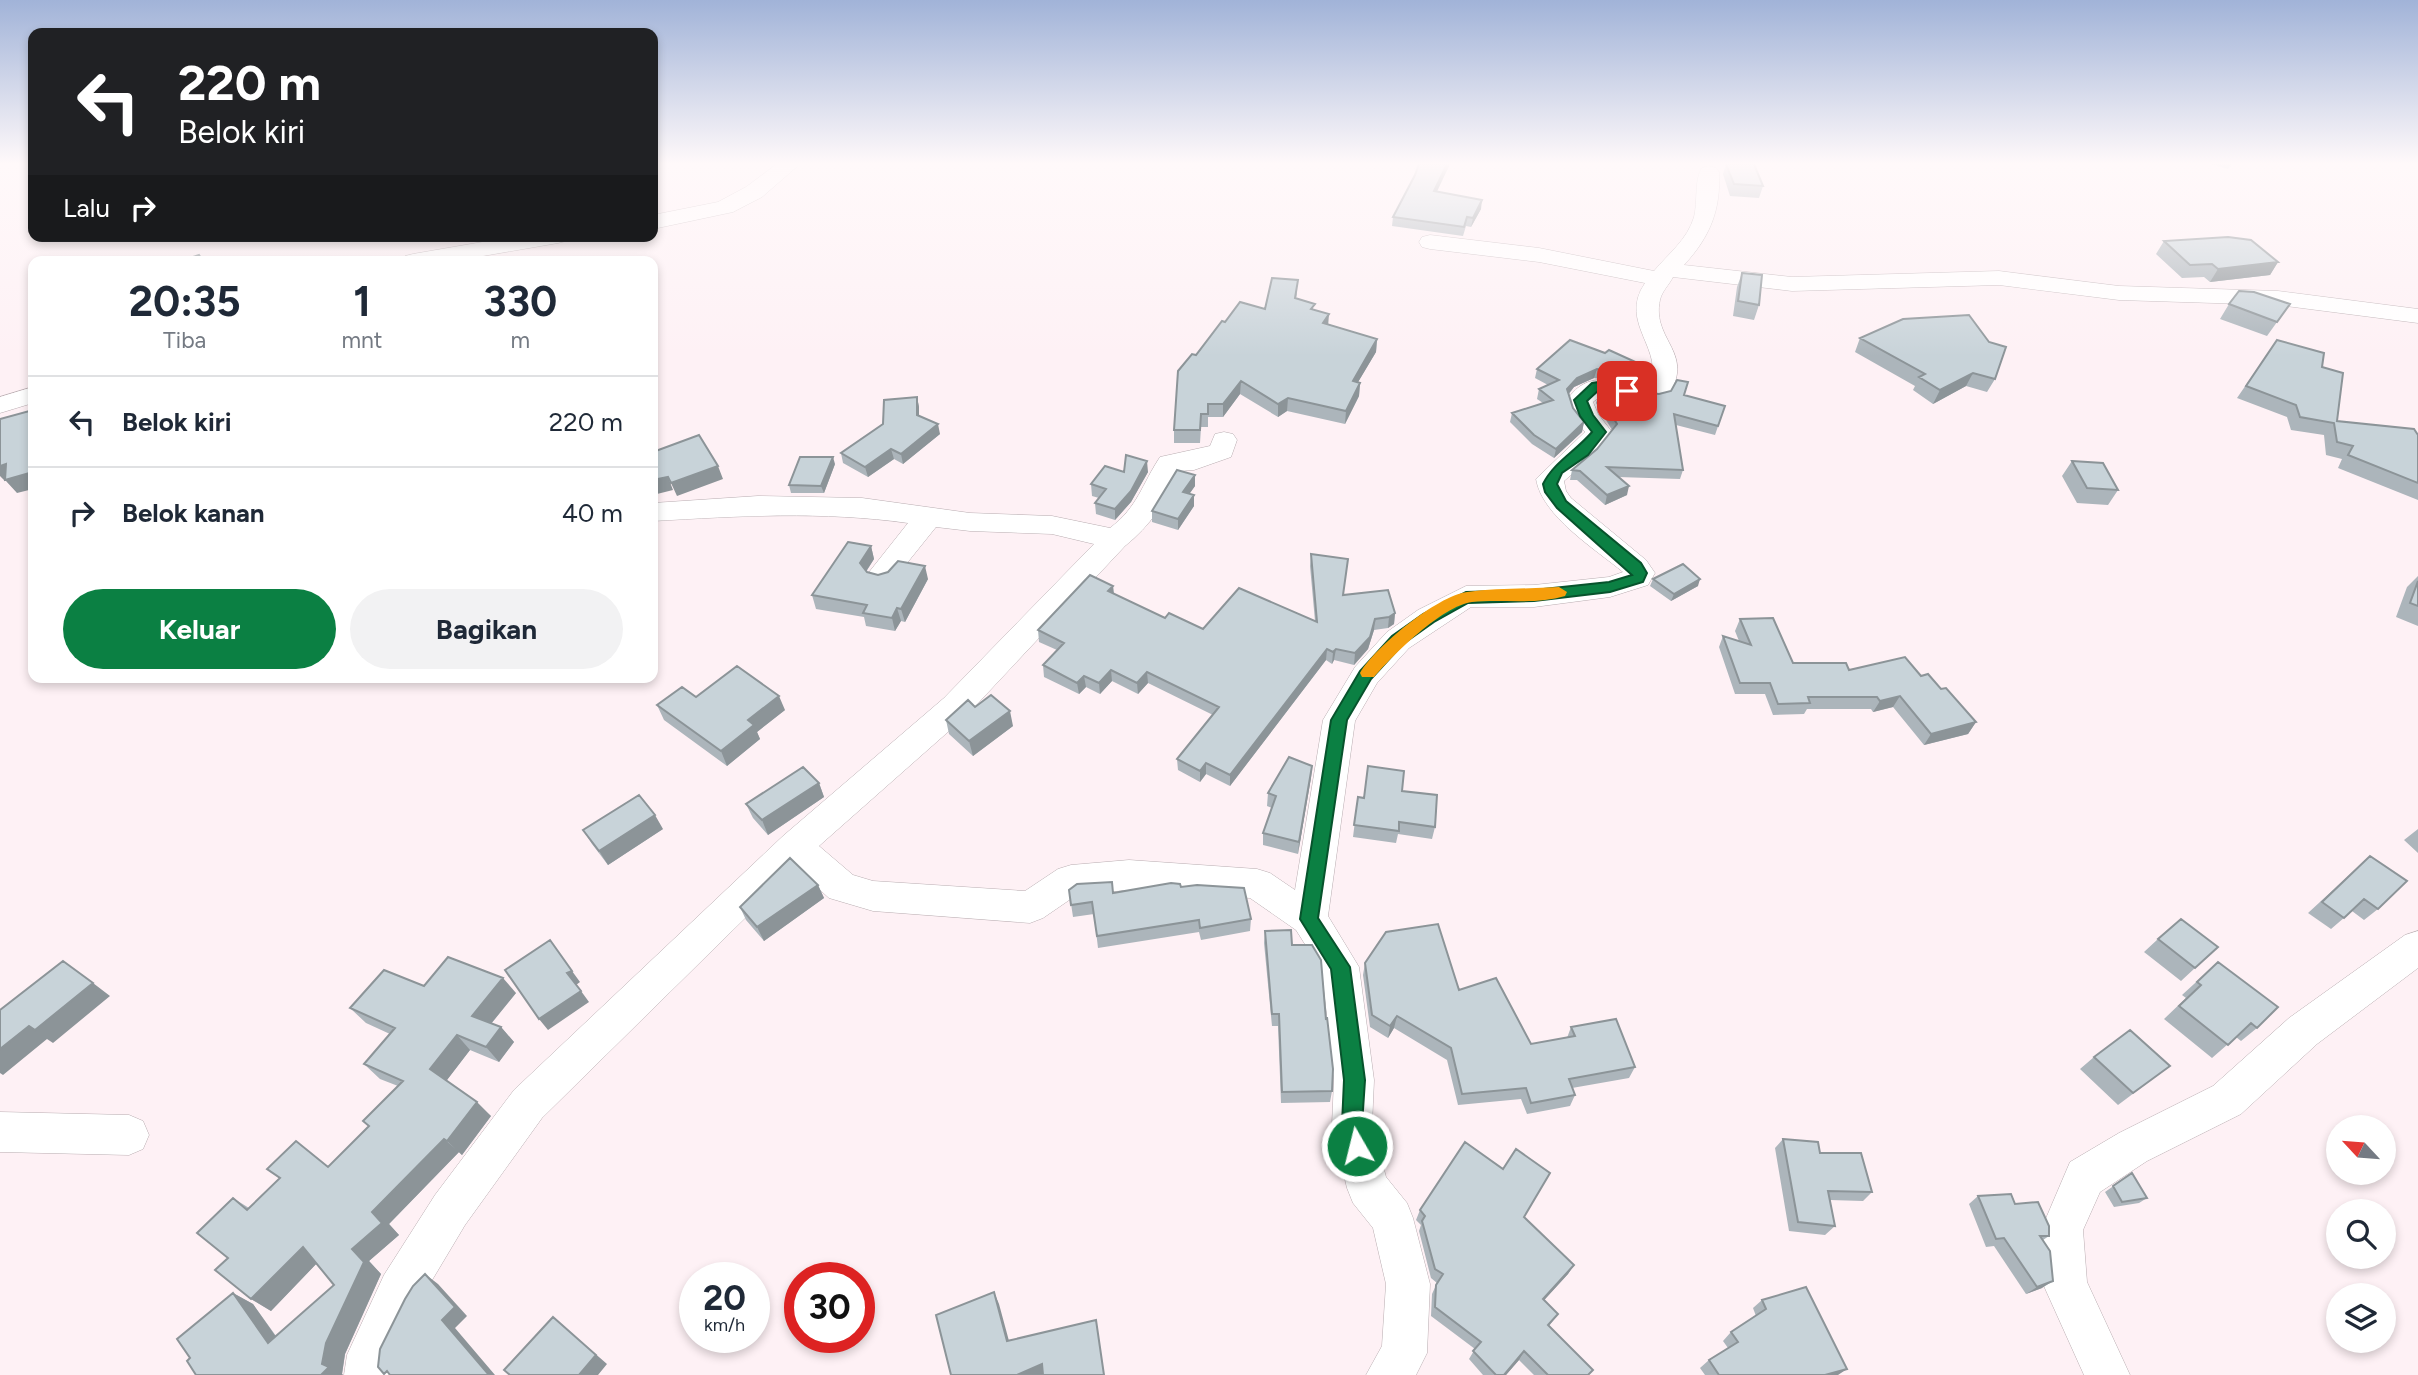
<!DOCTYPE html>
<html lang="id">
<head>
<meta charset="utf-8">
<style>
	body { margin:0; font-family:Figtree,sans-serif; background:#f2f2f3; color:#1f2937; height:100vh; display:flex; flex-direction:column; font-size:26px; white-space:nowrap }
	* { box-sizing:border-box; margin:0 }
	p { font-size:23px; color:#747a83 }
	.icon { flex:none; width:38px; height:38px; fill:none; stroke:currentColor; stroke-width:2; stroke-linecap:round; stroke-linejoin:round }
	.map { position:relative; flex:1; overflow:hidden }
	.drawer { position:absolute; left:28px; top:256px; width:630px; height:427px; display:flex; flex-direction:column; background:#fff; border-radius:14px; box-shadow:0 4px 10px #0003 }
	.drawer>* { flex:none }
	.guide { position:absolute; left:28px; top:28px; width:630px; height:214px; border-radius:14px; box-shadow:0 4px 10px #0003; background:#202124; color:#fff; overflow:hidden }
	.needle { width:46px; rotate:296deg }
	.tools { position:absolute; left:2326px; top:1115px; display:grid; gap:14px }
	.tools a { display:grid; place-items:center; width:70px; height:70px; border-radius:50%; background:#fff; box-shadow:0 4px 10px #0003; font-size:35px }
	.speed { position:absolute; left:679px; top:1262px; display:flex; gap:14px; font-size:35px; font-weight:700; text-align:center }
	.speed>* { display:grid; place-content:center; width:91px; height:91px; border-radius:50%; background:#fff; box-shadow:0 4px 10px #0003; line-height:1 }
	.speed small { font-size:18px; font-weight:400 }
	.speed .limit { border:10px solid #d22; background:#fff; color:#111 }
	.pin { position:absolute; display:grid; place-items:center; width:60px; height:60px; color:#fff; margin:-30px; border-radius:14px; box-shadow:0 4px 10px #0006 }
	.me { position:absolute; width:77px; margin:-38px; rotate:352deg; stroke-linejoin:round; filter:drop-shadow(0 0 5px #0008) }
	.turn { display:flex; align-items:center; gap:24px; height:147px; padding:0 35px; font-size:32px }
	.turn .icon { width:91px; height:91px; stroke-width:2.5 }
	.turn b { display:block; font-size:49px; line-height:60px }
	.then { display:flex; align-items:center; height:66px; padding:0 35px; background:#0003; gap:14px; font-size:26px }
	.eta { display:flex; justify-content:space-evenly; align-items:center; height:119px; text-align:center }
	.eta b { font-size:42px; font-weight:700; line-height:49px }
	.cta { display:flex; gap:14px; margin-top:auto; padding:14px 35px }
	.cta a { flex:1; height:80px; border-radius:42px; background:#0b8043; color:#fff; font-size:28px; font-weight:700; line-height:80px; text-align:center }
	.cta a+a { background:#f2f2f3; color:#1f2937 }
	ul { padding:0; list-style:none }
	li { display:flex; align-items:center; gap:21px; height:91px; padding:0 35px; border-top:2px solid #e0e1e3 }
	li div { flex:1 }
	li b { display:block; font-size:26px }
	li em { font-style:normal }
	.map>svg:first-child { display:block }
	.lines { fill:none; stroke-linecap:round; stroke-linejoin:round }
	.street-casing { stroke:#b9adb1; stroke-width:1 }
	.street { fill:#fff; fill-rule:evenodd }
	.wall { fill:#acb5bb }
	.shaded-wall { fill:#8c9498 }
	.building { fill:#c8d3d9; stroke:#8c9498; stroke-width:2 }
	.route { fill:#0b8043; stroke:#07532c; stroke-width:2 }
	.slow { fill:#f59e0b }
</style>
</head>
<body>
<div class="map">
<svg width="2418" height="1375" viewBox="0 0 2418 1375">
	<rect width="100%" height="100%" fill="#fef1f5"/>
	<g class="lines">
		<defs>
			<path id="street" d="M777,164H800L762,197L733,212L653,229V215L718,202L746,187Z
				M1709,166L1716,168L1719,172C1721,210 1710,237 1684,265L1792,277L1999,271L2119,286L2278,291L2418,309V323L2278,305L2119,300L1999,285L1792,291L1673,277C1669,285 1662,291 1660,300C1651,341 1698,353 1666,399C1640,406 1611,386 1593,402L1598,414L1612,432L1592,457L1564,481L1566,491L1571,498L1646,560L1655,573L1648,585L1610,597L1534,607H1471L1409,648L1377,683L1355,721L1328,916L1359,967L1374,1080L1372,1125L1386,1177L1407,1203L1413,1218L1430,1284L1427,1353L1416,1375H1366L1382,1346L1386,1284L1373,1228L1353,1203L1347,1188L1332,1125L1334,1080L1322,971L1296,930L1250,898L1129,890L1078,894L1043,918L1030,923L873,911L829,898L796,868L542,1118L465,1225L416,1307L392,1357L390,1375H344L347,1355L384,1275L435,1195L514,1090L783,836L944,698L1094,544L1052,534L970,531L936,527L891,583L881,586L871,583L866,576L908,523C823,511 739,516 653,521V503L758,496L862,498L970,513L1052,516L1110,528C1138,507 1142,484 1160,457L1210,446L1215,434L1224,432L1233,434L1237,440L1231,457L1194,470L1179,471C1167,501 1150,526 1125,546L966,716L819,846L853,875L873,881L1025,891L1058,869L1071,865L1129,860L1257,869L1270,873L1295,890L1323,720L1355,667L1387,632L1418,610L1466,586L1534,585L1609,577L1623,572C1595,549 1542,516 1536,479L1585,432L1573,416L1567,400C1590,366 1617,385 1648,387C1668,351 1617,324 1645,283L1539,262L1430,249L1422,247L1419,242L1422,237L1430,235L1539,248L1654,271C1669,253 1687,240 1694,217C1698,202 1694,179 1702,168Z
				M518,236H569L566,241L558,243L454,261H402L405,256L413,254Z
				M33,387V403L0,413V397Z
				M2418,931V968L2317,1044L2241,1114L2147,1161L2100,1192L2083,1230L2087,1282L2130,1375H2084L2043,1284L2041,1230L2070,1162L2119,1133L2213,1086L2289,1018L2405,935Z
				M0,1112L129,1115L143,1121L149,1135L143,1149L129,1155L0,1152Z"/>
		</defs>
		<use href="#street" class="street-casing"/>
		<use href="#street" class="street"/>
	</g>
	<path class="wall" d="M1726,164L1763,186L1759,198L1730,196L1723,174Z
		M2211,164H2232L2228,169Z
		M1415,175L1437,191L1481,209L1471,227L1466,226L1463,236L1392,226L1393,217Z
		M2164,241L2278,262L2270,275L2210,282L2204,277L2182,278L2156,254Z
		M1742,273L1759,305L1754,320L1733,316L1737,287Z
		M1297,293L1296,299L1315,310L1328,324L1377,339L1376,352L1358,382L1360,383L1359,396L1345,424L1287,411L1278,417L1240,394L1223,417H1208V427H1201L1200,443H1174V430L1196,355L1225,322L1265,309Z
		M2229,304H2290L2267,336L2220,319Z
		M1860,338L1995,379L1987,392L1966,386L1933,404L1913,390L1915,386L1855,352Z
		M1570,340L1651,369L1646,384L1594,378L1574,387L1569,394L1573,408L1584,422L1582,432L1554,458L1532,444L1510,422L1512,413L1543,403L1537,399L1539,389L1548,385L1535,378L1537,369Z
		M2277,340L2322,367L2337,421L2418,435V500L2338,468L2342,459L2326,455L2324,435L2291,430L2287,417L2237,398Z
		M1599,394H1659L1684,395L1725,406L1715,435L1676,425L1683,470L1680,479L1618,477L1627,495L1605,505L1577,480H1570L1572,470L1597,449L1612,430L1596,403Z
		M917,397L919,407V416L940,434L903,464L894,459L868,477L843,463L841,453L883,424Z
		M2072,461L2118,490L2108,505L2077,503L2062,476Z
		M835,464L824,493H791L789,485Z
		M1124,472H1148L1131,502L1115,520L1096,514L1095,503L1099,498L1092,496L1091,484Z
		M1195,475V486L1189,494L1194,506L1178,530L1152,522V511Z
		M871,546L874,559L866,572L878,575L928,579L905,622L901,621L895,631L866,626L864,617L816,609L812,595Z
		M1311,554L1348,559L1343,595L1395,613L1394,624L1388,628L1374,630L1368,649L1354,665L1334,660L1332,664L1326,660L1230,786L1206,774L1200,782L1178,770L1177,759L1213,715L1148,683L1138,694L1112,681L1100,694L1086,687L1079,694L1044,677L1043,665L1057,650L1039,642L1038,630L1113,586L1114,594L1165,618L1203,629L1315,621L1310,566Z
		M2418,576V626L2396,617L2407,587Z
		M1653,579L1698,586L1671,601L1650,586Z
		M1740,619L1793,663L1849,670L1921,676L1941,689L1976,722L1968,734L1924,745L1893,707L1873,712L1871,709H1807L1804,714L1773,715L1765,694H1735L1719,647L1723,636L1739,641L1735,631Z
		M696,697L785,710L757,732L760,739L727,766L664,720L657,705Z
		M975,707L1013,726L973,756L949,734L946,720Z
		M1312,766L1298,854L1263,845V833L1272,808L1267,806L1268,793Z
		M819,783L824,797L768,835L753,818L746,804Z
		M1358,797L1364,798L1435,827L1432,839L1398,834L1396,843L1353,837Z
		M663,829L608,865L592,844L583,830Z
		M2418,829V853L2404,840Z
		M2370,856L2378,909L2364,920L2352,911L2331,929L2308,913Z
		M818,885L824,898L764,941L746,920L740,907Z
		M1181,887L1251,919L1250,931L1201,940L1199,932L1098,948L1094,914L1073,917L1069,890L1113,893Z
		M1265,931L1292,945L1326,1020L1332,1091L1330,1102L1281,1103L1278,1026H1272L1264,943Z
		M2158,939L2195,968L2181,981L2144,952Z
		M2218,962L2257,1028L2241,1041L2236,1037L2212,1058L2164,1019L2186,998L2182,995Z
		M1365,963L1459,990L1531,1044L1567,1038L1571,1027L1635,1067L1629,1078L1572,1088L1575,1095L1570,1106L1527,1114L1521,1099L1458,1105L1447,1060L1394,1028L1388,1038L1370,1027L1363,975Z
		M424,986L516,993L491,1024L501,1027L514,1042L499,1062L470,1050L446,1081L491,1116L462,1155L459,1152L389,1224L399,1235L369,1261L381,1274L345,1354L342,1374L343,1375H196L190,1358L233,1293L253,1304L276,1336L334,1285L316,1264L271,1311L251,1299L228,1258L233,1198L249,1208L328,1167L369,1126L363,1121L398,1086L380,1079L364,1064L390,1034L366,1023L350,1008Z
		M2094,1057L2170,1066L2118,1105L2080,1069Z
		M1783,1139L1872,1192L1863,1201L1830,1200L1835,1226L1825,1235L1789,1231L1775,1148Z
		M1503,1169L1550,1173L1524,1217L1574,1265L1568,1274L1544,1300L1558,1314L1549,1326L1588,1375H1534L1519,1360L1506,1375H1483L1469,1359L1475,1349L1431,1316L1432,1294L1437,1283L1431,1278L1419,1231L1421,1225L1416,1220L1420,1210Z
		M2132,1173L2147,1198L2139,1203L2114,1207L2105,1192Z
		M1978,1196L2015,1204L2049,1236L2043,1240L2042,1288L2026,1294L1994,1246L1986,1247L1969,1204Z
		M1762,1300L1838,1375H1705L1700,1368L1709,1360L1728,1348L1723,1341L1731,1332L1756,1316L1753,1308Z"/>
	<path class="shaded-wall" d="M1447,164H1450L1433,200L1434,191Z
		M1482,200L1481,209L1471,227L1473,218Z
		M2278,262L2270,275L2210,282L2218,269Z
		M1329,314L1328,327L1323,323Z
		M1377,339L1376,352L1351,394L1353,381Z
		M1597,369L1594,378L1574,387L1565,398L1567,389L1577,378Z
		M1973,373L1966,386L1933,404L1940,390Z
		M1241,381L1240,394L1223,417V404Z
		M1360,383L1359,396L1345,424L1346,411Z
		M917,397L919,407V425L917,415Z
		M1288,398L1287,411L1278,417V404Z
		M1584,422L1582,432L1554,458L1556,449Z
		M938,424L940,434L903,464L901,454Z
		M891,449L894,459L868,477L865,467Z
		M833,457L835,464L824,493L821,486Z
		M1147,461L1148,472L1131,502L1115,520V509Z
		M6,464L33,472V489L17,493L6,481H5L0,476V466Z
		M718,466L723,479L677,496L671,483Z
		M1195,475V486L1183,503V492Z
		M668,477L673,490L653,495V480Z
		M1629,486L1627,495L1605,505L1607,495Z
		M1194,495V506L1178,530V519Z
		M871,546L874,559L863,576L860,563Z
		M925,566L928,579L905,622L901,609Z
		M1700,579L1698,586L1671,601L1674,594Z
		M1113,586L1114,598L1108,591Z
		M897,608L901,621L895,631L892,618Z
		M1395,613L1394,624L1388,628L1389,617Z
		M1375,619L1374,630L1368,649L1354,665L1355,653Z
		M1327,649L1326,660L1230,786V775Z
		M1336,649L1334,660L1332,664L1333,652Z
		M1111,670L1112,681L1100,694L1099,683Z
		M1147,672L1148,683L1138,694L1137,683Z
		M1084,676L1086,687L1079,694L1077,683Z
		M779,696L785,710L757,732L760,739L727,766L721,751L748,720Z
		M1900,696L1893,707L1873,712L1880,701Z
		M1010,711L1013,726L973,756L969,741Z
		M1976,722L1968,734L1924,745L1931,734Z
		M1206,763V774L1200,782V771Z
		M1312,766L1311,778L1298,854L1299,842Z
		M819,783L824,797L768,835L762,820Z
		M655,815L663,829L608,865L599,851Z
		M818,885L824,898L764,941L757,927Z
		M572,971L580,982L576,985L567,973Z
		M503,978L516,993L485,1031L472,1016Z
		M93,983L110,996L53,1043L47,1039L3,1075L0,1073V1049L29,1026Z
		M581,991L589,1002L548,1030L539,1019Z
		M1397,1016L1394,1028L1388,1038L1390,1026Z
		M501,1027L514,1042L499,1062L486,1047Z
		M457,1035L470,1050L444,1084L430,1069Z
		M477,1102L491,1116L462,1155L447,1141Z
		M444,1139L459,1152L389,1224L399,1235L369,1261L381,1274L345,1354L342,1374L343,1375H321L326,1343L352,1249L372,1212Z
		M303,1247L321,1259L271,1311L251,1299Z
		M1574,1265L1568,1274L1537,1308L1543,1299Z
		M425,1274L438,1284L467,1316L455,1328L495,1375H489L442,1320Z
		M2053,1281L2042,1288L2026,1294L2037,1287Z
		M994,1292L999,1304L1012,1352L1007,1341Z
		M233,1293L253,1304L288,1354L268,1343Z
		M553,1317L607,1364L598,1375H579Z
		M1524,1351L1519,1360L1506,1375H1504Z
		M1042,1364L1045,1375H1017Z
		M1847,1369L1838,1375H1825Z"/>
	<path class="building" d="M1419,164H1447L1434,191L1482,200L1473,218L1467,217L1464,227L1393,217L1415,175Z
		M1726,164H1754L1763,186L1734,184Z
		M2228,237L2251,240L2278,262L2218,269L2212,264L2190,265L2164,241Z
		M199,255L203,261H181Z
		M1742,273L1762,275L1759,305L1738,301Z
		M1272,278L1298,280L1295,298L1315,304L1311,309L1329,314L1323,323L1377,339L1353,381L1360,383L1346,411L1288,398L1278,404L1241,381L1223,404H1208V414H1201L1200,430H1174L1178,371L1192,354L1196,355L1222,321L1225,322L1240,302L1265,309Z
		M2239,291L2254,292L2290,304L2277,322L2229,304Z
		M1969,315L1989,342L2006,347L1995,379L1973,373L1940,390L1919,377L1925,374L1860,338L1903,319Z
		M1570,340L1605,353L1609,350L1651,369L1649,375L1597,369L1577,378L1567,389L1573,408L1584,422L1556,449L1534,435L1512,413L1553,400L1539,389L1559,380L1537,369Z
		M2277,340L2324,353L2322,367L2343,373L2337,421L2414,429L2418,435V483L2348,455L2353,446L2337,442L2334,423L2300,417L2296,405L2246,386Z
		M1677,380L1688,382L1684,395L1725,406L1718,426L1674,414L1683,470L1607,467L1629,486L1607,495L1580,471L1572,470L1597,449L1617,424L1599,394L1604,391L1620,389L1659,394L1671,391Z
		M917,397V415L938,424L901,454L891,449L865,467L841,453L883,424L884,400Z
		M33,410V472L5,480L6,464L0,466V419Z
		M699,435L718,466L671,483L668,477L653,480V452Z
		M1126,455L1147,461L1131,491L1115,509L1095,503L1106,489L1091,484L1105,466L1124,472Z
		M800,457H833L821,486L789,485Z
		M2072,461L2103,463L2118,490L2087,488Z
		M1177,470L1195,475L1183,492L1194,495L1178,519L1152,511Z
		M848,542L871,546L860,563L867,572L878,575L888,572L898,561L925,566L901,609L897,608L892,618L863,613L867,605L812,595Z
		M1311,554L1348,559L1343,595L1388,590L1395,613L1389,617L1375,619L1370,637L1355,653L1336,649L1333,652L1327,649L1230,775L1206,763L1200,771L1177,759L1219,707L1147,672L1137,683L1111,670L1099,683L1084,676L1077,683L1043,665L1064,643L1038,630L1090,575L1113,586L1108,591L1165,618L1169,613L1203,629L1239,588L1317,622Z
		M1683,564L1700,579L1674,594L1653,579Z
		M2418,581V606L2410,603Z
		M1773,618L1793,663H1846L1849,670L1905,657L1921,676L1928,674L1941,689L1946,688L1976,722L1931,734L1900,696L1880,701L1877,697H1808L1810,703L1778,704L1770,683H1740L1723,636L1751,645L1740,619Z
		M737,666L779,696L748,720L754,725L721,751L657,705L682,687L696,697Z
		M991,695L1010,711L969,741L946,720L968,700L975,707Z
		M1289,757L1312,766L1299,842L1263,833L1276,796L1268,793Z
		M1368,766L1404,771L1402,791L1437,795L1435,827L1399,822V831L1354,825L1358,797L1364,798Z
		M803,767L819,783L762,820L746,804Z
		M639,795L655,815L599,851L583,830Z
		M2370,856L2407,881L2378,909L2364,899L2344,918L2322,902Z
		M790,858L818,885L757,927L740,907Z
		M1112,882L1113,893L1171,883L1180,884L1181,887L1197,885L1244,888L1251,919L1200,928L1199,920L1097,936L1092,902L1071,905L1069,890L1077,884Z
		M2181,919L2218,947L2195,968L2158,939Z
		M1438,924L1459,990L1496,978L1531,1044L1575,1036L1571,1027L1616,1019L1635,1067L1569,1079L1575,1095L1531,1103L1526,1088L1462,1094L1451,1048L1397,1016L1390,1026L1372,1015L1365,963L1386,932Z
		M1291,930L1292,945H1312L1321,960L1326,1020L1327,1017L1333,1069L1332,1091L1282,1092L1279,1014H1272L1265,931Z
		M550,940L572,971L567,973L581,991L539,1019L505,970Z
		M448,957L503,978L472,1016L501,1027L486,1047L457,1035L430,1069L477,1102L447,1141L444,1139L372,1212L382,1223L352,1249L364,1262L326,1343L322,1364L329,1367L321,1375H196L187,1361L190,1358L177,1339L233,1293L268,1343L334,1285L303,1247L251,1299L215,1270L228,1258L197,1233L233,1198L247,1210L280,1178L267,1169L296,1141L328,1167L369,1126L363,1121L403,1081L364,1064L395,1028L350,1008L384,970L424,986Z
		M63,961L93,983L35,1030L29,1026L0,1049V1010Z
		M2218,962L2278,1007L2257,1028L2251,1023L2228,1045L2179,1006L2201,985L2197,982Z
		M2130,1030L2170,1066L2133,1093L2094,1057Z
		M1783,1139L1818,1142L1820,1153H1861L1872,1192L1828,1191L1835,1226L1798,1222Z
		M1465,1142L1503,1169L1516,1149L1550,1173L1524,1217L1574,1265L1543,1299L1558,1314L1548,1325L1593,1370L1588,1375H1548L1524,1351L1504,1375H1496L1473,1351L1481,1342L1435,1307L1436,1285L1443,1274L1435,1269L1422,1221L1425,1216L1420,1210Z
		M2132,1173L2147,1198L2122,1202L2113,1186Z
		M2011,1194L2015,1204L2038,1202L2049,1226V1236H2040L2050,1251L2053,1281L2037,1287L2004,1238L1996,1239L1978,1196Z
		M425,1274L455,1307L442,1320L489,1375H390L387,1371L384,1374L378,1367L380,1349L405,1299L413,1286Z
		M1806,1287L1847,1369L1825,1375H1719L1709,1360L1738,1342L1731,1332L1766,1309L1762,1300Z
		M994,1292L1007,1341L1096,1320L1104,1375H1043L1042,1364L1017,1375H951L936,1315Z
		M553,1317L596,1355L579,1375H510L504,1370Z"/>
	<linearGradient id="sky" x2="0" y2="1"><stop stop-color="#a1b3d8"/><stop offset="0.46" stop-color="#fff9fa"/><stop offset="1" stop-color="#fff9fa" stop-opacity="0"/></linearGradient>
	<rect width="2418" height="356" fill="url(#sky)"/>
	<path class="route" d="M1605,381L1633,391L1627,395L1600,389L1587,401L1593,415L1606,432L1588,455L1562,473L1557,484L1566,501L1641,563L1647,573L1643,582L1610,592L1534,601L1468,603L1434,622L1403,644L1371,679L1347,720L1318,918L1350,967L1365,1080L1362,1125L1368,1146L1365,1153L1357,1156L1350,1153L1342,1125L1344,1080L1331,969L1300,919L1331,720L1360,671L1392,636L1423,614L1466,592L1534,590L1609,582L1632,575L1557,508L1545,492L1543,484C1554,462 1576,451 1592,432L1580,416L1574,400L1592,383Z"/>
	<path class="slow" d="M1559,587L1567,592L1565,596C1536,605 1502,599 1472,602C1442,606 1394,654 1374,677H1362L1360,673C1375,647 1437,596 1467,592C1497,588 1529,589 1559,587Z"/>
</svg>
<div class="tools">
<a><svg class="needle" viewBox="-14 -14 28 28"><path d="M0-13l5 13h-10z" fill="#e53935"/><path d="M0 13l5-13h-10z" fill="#747a83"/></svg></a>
<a><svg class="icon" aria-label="search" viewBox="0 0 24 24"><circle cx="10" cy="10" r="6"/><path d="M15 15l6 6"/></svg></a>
<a><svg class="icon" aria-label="layers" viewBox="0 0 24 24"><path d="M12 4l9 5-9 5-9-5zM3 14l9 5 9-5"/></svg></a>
</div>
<div class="speed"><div>20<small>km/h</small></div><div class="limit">30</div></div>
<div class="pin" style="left:1627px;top:391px;background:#d93025"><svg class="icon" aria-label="arrive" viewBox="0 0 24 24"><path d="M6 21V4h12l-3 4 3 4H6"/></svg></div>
<svg class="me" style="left:1357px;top:1146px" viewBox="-20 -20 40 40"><circle r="17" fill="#0b8043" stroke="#fff" stroke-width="3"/><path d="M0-11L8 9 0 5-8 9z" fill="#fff"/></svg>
<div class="guide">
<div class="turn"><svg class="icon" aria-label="left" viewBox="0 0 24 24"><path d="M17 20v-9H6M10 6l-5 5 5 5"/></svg><div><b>220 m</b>Belok kiri</div></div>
<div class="then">Lalu<svg class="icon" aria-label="right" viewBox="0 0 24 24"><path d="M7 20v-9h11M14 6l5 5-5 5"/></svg></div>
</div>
<section class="drawer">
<div class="eta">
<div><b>20:35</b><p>Tiba</p></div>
<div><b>1</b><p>mnt</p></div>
<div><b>330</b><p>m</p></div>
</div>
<ul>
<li><svg class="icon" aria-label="left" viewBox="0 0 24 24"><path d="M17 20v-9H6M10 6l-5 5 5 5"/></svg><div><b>Belok kiri</b></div><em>220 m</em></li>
<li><svg class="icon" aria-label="right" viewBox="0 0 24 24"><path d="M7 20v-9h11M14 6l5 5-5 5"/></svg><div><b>Belok kanan</b></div><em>40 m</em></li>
</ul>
<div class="cta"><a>Keluar</a><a>Bagikan</a></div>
</section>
</div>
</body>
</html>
